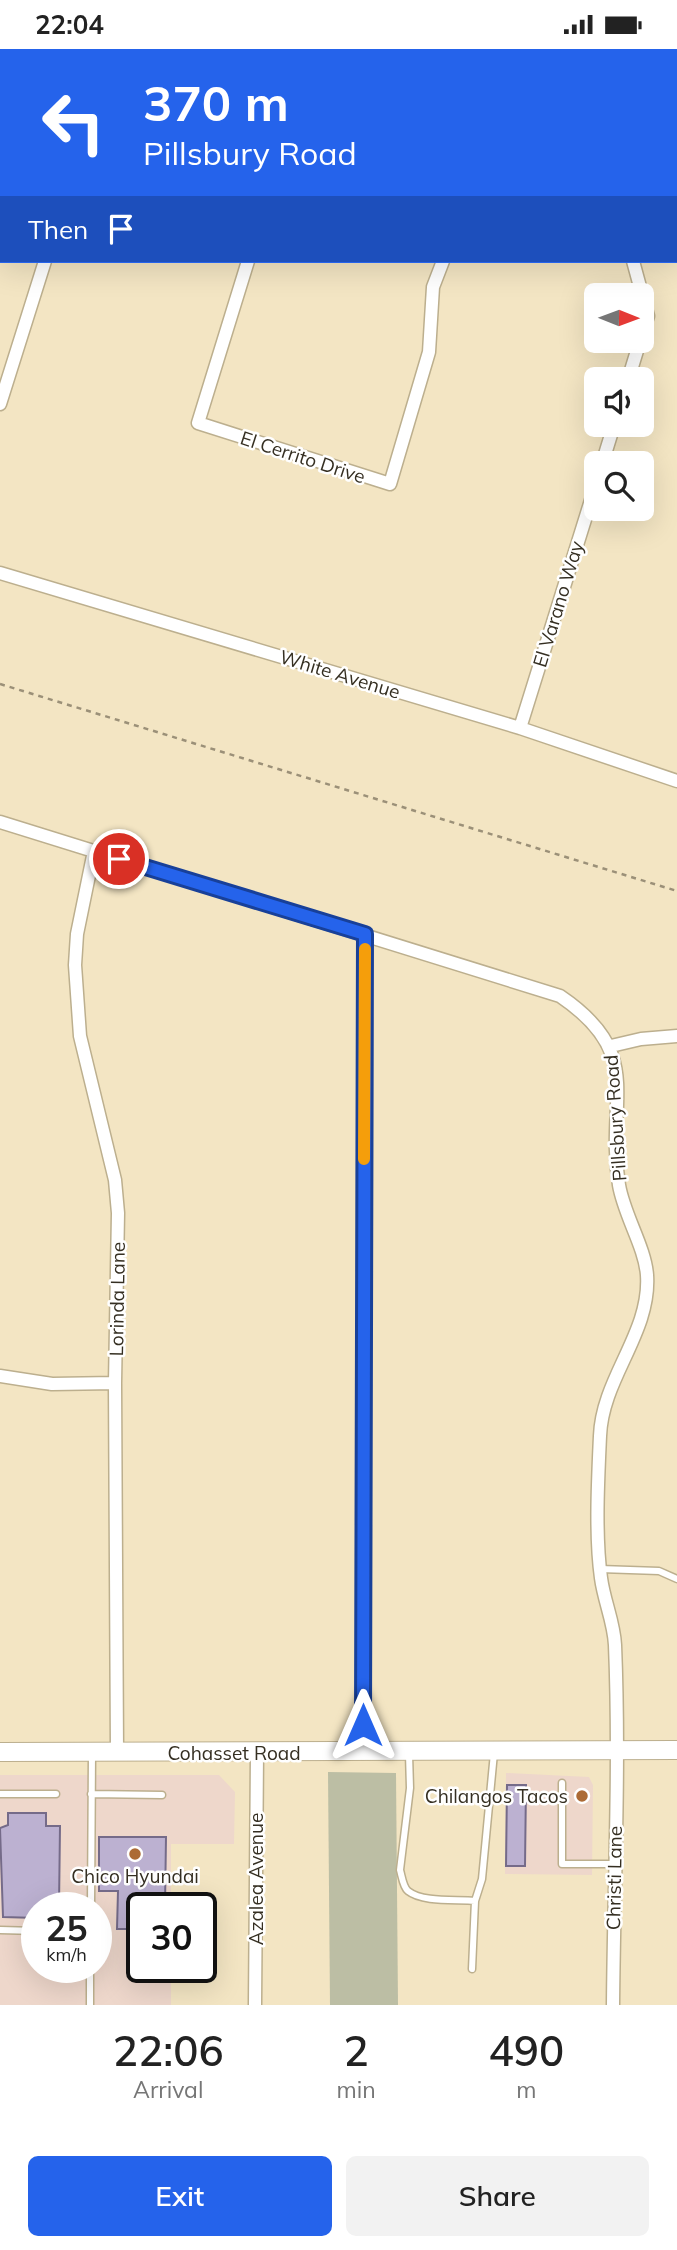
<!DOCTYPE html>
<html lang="en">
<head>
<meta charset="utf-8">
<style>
	body { margin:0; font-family:Mulish,sans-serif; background:#f2f2f2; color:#222; height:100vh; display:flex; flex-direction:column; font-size:26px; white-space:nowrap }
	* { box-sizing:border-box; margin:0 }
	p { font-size:23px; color:#767676 }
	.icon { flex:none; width:38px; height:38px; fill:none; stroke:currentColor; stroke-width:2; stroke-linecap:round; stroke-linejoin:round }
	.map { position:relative; height:1956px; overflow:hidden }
	.panel { display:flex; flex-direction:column; background:#fff; flex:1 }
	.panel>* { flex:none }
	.guide { position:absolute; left:0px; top:0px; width:677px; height:214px; box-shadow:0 7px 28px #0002; background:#2563eb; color:#fff; overflow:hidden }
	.needle { width:46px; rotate:91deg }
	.fabs { position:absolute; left:584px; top:234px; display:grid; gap:14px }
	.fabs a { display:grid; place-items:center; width:70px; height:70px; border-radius:10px; background:#fff; box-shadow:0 7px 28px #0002; font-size:35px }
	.speed { position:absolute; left:21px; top:1843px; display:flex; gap:14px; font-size:35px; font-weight:700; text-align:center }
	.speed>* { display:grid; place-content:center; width:91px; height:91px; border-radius:50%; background:#fff; box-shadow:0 7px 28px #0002; line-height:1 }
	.speed small { font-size:18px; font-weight:400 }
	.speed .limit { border:4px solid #111; border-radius:10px; background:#fff; color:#111 }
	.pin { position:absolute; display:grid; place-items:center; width:60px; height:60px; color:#fff; margin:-30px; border:4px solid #fff; border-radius:50%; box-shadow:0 2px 7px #0007 }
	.me { position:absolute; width:77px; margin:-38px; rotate:0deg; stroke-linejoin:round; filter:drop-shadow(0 0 5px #0008) }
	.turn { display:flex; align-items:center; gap:24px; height:147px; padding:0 28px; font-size:32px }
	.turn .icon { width:91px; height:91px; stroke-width:2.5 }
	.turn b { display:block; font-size:49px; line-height:60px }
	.then { display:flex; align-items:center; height:66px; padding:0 28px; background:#0003; gap:14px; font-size:26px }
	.eta { display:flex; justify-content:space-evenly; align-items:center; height:119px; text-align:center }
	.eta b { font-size:42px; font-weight:600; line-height:49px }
	.primary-button { display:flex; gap:14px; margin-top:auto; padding:14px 28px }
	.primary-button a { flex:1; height:80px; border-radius:10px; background:#2563eb; color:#fff; font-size:28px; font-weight:600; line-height:80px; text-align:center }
	.primary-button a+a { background:#f2f2f2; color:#222 }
	.status { display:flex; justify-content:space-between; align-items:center; height:49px; padding:0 35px; background:#fff; direction:ltr }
	.status svg { height:19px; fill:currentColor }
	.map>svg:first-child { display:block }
	.commercial { fill:#eed7cb; fill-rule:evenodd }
	.green { fill:#bcbea4 }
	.building { fill:#bcb1d1; stroke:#756b89; stroke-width:2 }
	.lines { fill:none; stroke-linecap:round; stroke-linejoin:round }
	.lane-casing { stroke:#bcaf8e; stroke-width:9 }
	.street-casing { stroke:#bcaf8e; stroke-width:15 }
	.secondary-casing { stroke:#bcaf8e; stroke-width:20 }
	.path { stroke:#9b9078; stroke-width:2.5; stroke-dasharray:5 5; stroke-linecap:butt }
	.lane { stroke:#fff; stroke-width:6 }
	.street { stroke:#fff; stroke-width:12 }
	.secondary { stroke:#fff; stroke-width:18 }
	.route-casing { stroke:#184099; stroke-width:18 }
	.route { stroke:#2563eb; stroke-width:12 }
	.slow { stroke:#f59e0b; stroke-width:12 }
	.poi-dot { fill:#ac6b35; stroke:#fff; stroke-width:2.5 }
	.labels { text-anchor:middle; stroke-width:5; stroke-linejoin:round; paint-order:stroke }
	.street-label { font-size:19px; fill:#352f22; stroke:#fff }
	.poi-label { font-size:19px; fill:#352f22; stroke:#fff; text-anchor:end }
</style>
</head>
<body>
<div class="status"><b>22:04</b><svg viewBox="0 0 49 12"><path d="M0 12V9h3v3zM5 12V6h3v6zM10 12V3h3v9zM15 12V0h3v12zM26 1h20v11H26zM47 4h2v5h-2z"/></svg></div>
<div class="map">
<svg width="677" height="1956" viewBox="0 0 677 1956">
	<rect width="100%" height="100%" fill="#f3e5c3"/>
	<path class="commercial" d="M506,1724L589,1728L593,1736L592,1826L505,1825Z
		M0,1726H219L235,1743L234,1795H171V1858H142V1918H171V1956H0ZM37,1858H96V1918H37Z"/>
	<path class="green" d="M328,1723L396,1724L398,1956H330Z"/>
	<path class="building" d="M507,1736H526L525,1817H506Z
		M8,1764H46V1777H60L59,1858H37V1869L3,1868L0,1779L8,1776Z
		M99,1788H166L165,1858H142V1880H117L118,1842H99Z"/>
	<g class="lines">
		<defs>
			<path id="lane" d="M600,1520L659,1522L677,1530
				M409,1705L410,1739L400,1821C402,1828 403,1838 408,1842C423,1854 457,1850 475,1852
				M562,1734V1815H614
				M0,1745H56
				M91,1745L162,1746
				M91,1858L92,1704
				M0,1881L37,1882
				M472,1920L475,1852L482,1830L494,1704
				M90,1956V1918"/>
			<path id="street" d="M62,0L63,2
				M572,0V2
				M312,2L313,0
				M248,212L198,374L390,435L429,303L433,238L443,212
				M633,212L648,267L642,286
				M628,331L640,292
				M0,355L45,212
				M602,415L614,376
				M0,524L520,679L677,732
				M520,679L597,432
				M0,773L560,947C647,1006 605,1050 619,1136C624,1166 645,1198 647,1226C651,1284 602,1329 600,1387C598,1431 595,1486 601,1529C604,1552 614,1573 615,1596C620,1716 614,1836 613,1956
				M94,802L77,885L75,916L80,987L115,1131L118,1164L115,1334L117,1704
				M611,997L641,990L677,987
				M0,1327L52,1335L115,1334
				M363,1704L365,885
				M255,1956L257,1704"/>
			<path id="secondary" d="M0,1703L677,1701"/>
		</defs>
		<use href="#lane" class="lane-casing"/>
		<use href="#street" class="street-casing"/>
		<use href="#secondary" class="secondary-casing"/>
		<path class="path" d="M0,635L677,842"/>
		<use href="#lane" class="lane"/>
		<use href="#street" class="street"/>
		<use href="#secondary" class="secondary"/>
	</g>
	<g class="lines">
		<defs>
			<path id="route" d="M119,810L365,885L363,1676"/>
		</defs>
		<use href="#route" class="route-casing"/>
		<use href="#route" class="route"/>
		<path class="slow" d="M364,1110L365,900"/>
	</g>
	<g class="poi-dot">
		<circle cx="582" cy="1747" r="7"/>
		<circle cx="135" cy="1805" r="7"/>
	</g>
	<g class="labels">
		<g class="street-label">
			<text transform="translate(303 408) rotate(18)" y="7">El Cerrito Drive</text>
			<text transform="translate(558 555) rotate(-73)" y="7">El Varano Way</text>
			<text transform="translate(340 625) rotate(17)" y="7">White Avenue</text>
			<text transform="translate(615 1069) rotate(-94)" y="7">Pillsbury Road</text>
			<text transform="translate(117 1250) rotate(-89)" y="7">Lorinda Lane</text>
			<text x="234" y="1711">Cohasset Road</text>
			<text transform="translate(614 1829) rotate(-89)" y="7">Christi Lane</text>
			<text transform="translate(256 1830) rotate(-90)" y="7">Azalea Avenue</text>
		</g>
		<g class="poi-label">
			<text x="568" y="1754">Chilangos Tacos</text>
			<text x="135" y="1834" text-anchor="middle">Chico Hyundai</text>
		</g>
	</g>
</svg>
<div class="fabs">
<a><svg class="needle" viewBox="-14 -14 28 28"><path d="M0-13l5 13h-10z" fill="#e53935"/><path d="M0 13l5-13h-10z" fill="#767676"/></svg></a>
<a><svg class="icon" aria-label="sound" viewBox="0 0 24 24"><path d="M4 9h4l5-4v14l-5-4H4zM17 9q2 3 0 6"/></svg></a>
<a><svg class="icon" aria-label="search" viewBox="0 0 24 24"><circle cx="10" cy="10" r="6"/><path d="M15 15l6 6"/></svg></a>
</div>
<div class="speed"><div>25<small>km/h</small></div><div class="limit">30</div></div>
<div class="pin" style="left:119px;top:810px;background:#d93025"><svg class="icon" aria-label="arrive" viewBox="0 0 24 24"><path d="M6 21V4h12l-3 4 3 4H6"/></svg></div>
<svg class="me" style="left:363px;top:1676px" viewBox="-20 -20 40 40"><path d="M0-17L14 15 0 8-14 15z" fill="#2563eb" stroke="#fff" stroke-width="4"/></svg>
<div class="guide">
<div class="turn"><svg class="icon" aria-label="left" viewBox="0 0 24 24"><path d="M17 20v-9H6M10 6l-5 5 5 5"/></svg><div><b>370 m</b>Pillsbury Road</div></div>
<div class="then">Then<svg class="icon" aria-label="arrive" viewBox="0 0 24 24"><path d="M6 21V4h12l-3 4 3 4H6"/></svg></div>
</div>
</div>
<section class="panel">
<div class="eta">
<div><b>22:06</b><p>Arrival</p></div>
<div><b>2</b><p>min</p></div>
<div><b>490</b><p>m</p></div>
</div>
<div class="primary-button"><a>Exit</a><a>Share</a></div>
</section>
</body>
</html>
